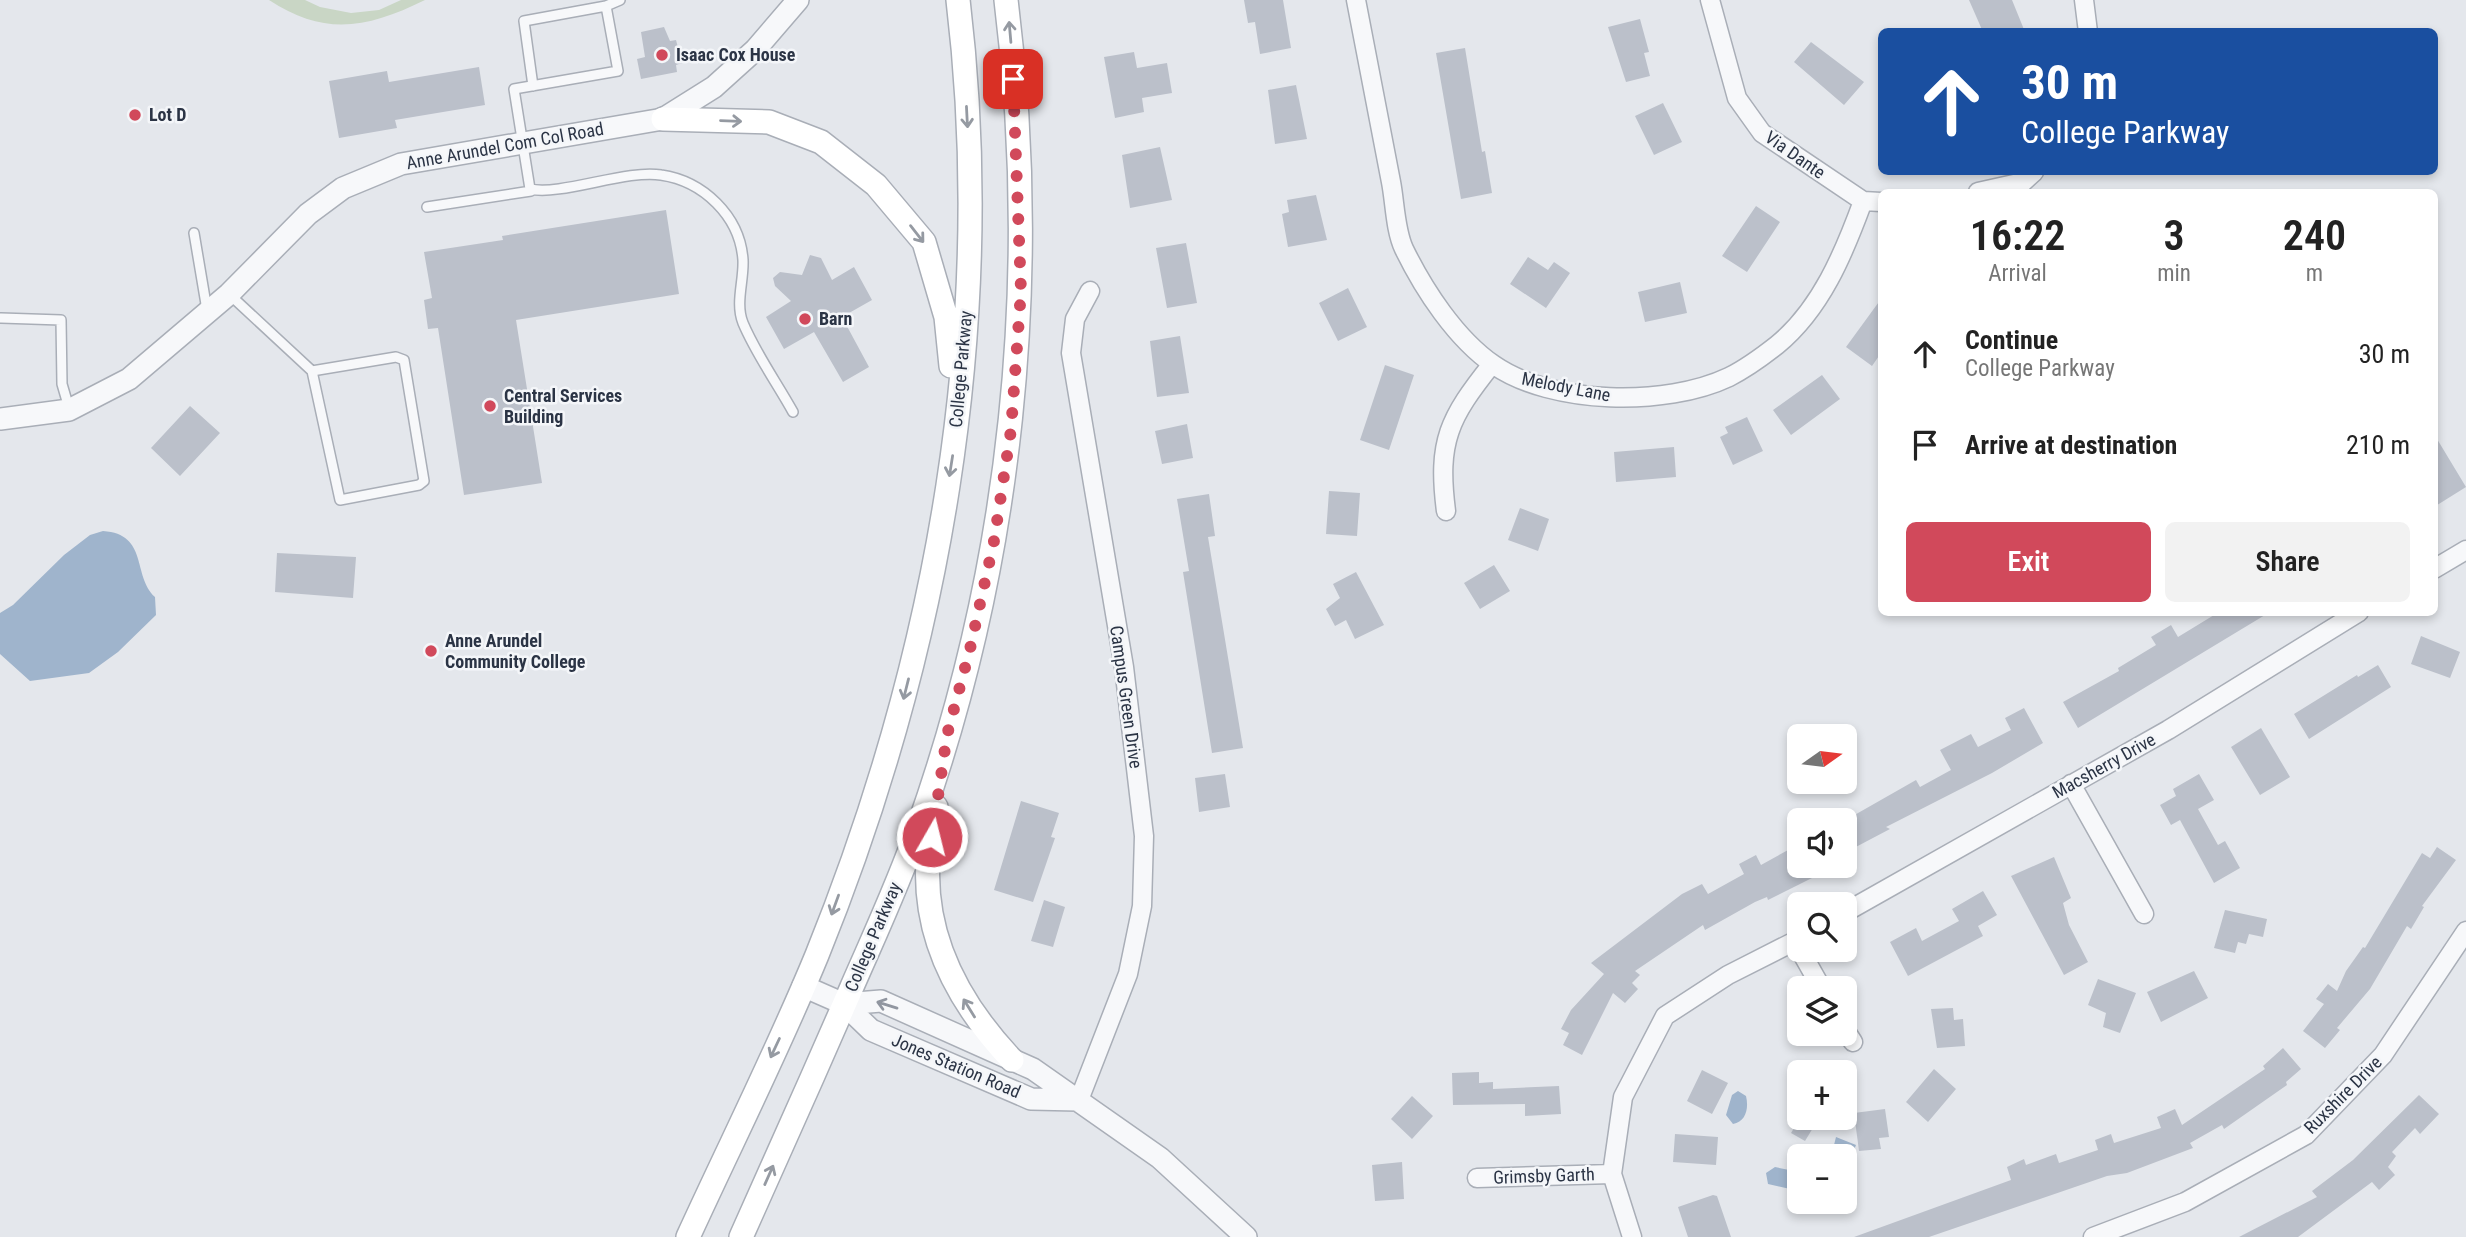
<!DOCTYPE html>
<html lang="en">
<head>
<meta charset="utf-8">
<style>
	body { margin:0; font-family:"Roboto Condensed",sans-serif; background:#f2f2f2; color:#222; height:100vh; display:flex; flex-direction:column; font-size:26px; white-space:nowrap }
	* { box-sizing:border-box; margin:0 }
	p { font-size:23px; color:#767676 }
	.icon { flex:none; width:38px; height:38px; fill:none; stroke:currentColor; stroke-width:2; stroke-linecap:round; stroke-linejoin:round }
	.map { position:relative; flex:1; overflow:hidden }
	.details { position:absolute; left:1878px; top:189px; width:560px; height:427px; display:flex; flex-direction:column; background:#fff; border-radius:10px; box-shadow:0 4px 10px #0003 }
	.details>* { flex:none }
	.top-card { position:absolute; left:1878px; top:28px; width:560px; height:147px; border-radius:10px; box-shadow:0 4px 10px #0003; background:#1a4fa0; color:#fff; overflow:hidden }
	.needle { width:46px; rotate:76deg }
	.fabs { position:absolute; left:1787px; top:724px; display:grid; gap:14px }
	.fabs a { display:grid; place-items:center; width:70px; height:70px; border-radius:10px; background:#fff; box-shadow:0 4px 10px #0003; font-size:35px }
	.pin { position:absolute; display:grid; place-items:center; width:60px; height:60px; color:#fff; margin:-30px; border-radius:14px; box-shadow:0 4px 10px #0006 }
	.me { position:absolute; width:77px; margin:-38px; rotate:8deg; stroke-linejoin:round; filter:drop-shadow(0 0 5px #0008) }
	.turn { display:flex; align-items:center; gap:24px; height:147px; padding:0 28px; font-size:32px }
	.turn .icon { width:91px; height:91px; stroke-width:2.5 }
	.turn b { display:block; font-size:49px; line-height:60px }
	.eta { display:flex; justify-content:space-evenly; align-items:center; height:119px; text-align:center }
	.eta b { font-size:42px; font-weight:600; line-height:49px }
	.button { display:flex; gap:14px; margin-top:auto; padding:14px 28px }
	.button a { flex:1; height:80px; border-radius:10px; background:#d1495b; color:#fff; font-size:28px; font-weight:600; line-height:80px; text-align:center }
	.button a+a { background:#f2f2f2; color:#222 }
	ul { padding:0; list-style:none }
	li { display:flex; align-items:center; gap:21px; height:91px; padding:0 28px }
	li div { flex:1 }
	li b { display:block; font-size:26px }
	li em { font-style:normal }
	.map>svg:first-child { display:block }
	.green { fill:#c9d6c5 }
	.water { fill:#9fb4cc }
	.building { fill:#bbc0ca }
	.lines { fill:none; stroke-linecap:round; stroke-linejoin:round }
	.service-casing { stroke:#a9aeb7; stroke-width:12 }
	.minor-casing { stroke:#a9aeb7; stroke-width:21 }
	.tertiary-casing { stroke:#a9aeb7; stroke-width:24 }
	.secondary-casing { stroke:#a9aeb7; stroke-width:26 }
	.service { stroke:#f7f8fa; stroke-width:9 }
	.minor { stroke:#f7f8fa; stroke-width:18 }
	.tertiary { stroke:#f7f8fa; stroke-width:21 }
	.secondary { stroke:#fff; stroke-width:23 }
	.oneway { stroke:#959aa2 }
	.oneway2 { stroke:#9196a0 }
	.route { stroke:#d1495b; stroke-width:12; stroke-dasharray:0 21.6 }
	.poi-dot { fill:#d1495b; stroke:#f4f6f9; stroke-width:2.5 }
	.labels { text-anchor:middle; stroke-width:5; stroke-linejoin:round; paint-order:stroke }
	.poi-label { font-size:18px; font-weight:bold; fill:#2b3445; stroke:#f4f6f9; text-anchor:start }
	.street-label { font-size:18px; fill:#2b3445; stroke:#f4f6f9 }
</style>
</head>
<body>
<div class="map">
<svg width="2466" height="1237" viewBox="0 0 2466 1237">
	<rect width="100%" height="100%" fill="#e4e7ec"/>
	<path class="green" d="M269,0H305L320,7L351,13L379,10L401,0H425C368,28 325,37 269,0Z"/>
	<path class="water" d="M103,531C149,534 132,576 155,597L156,615L118,652L89,673L30,681L0,654V613L13,605L64,555L90,535Z
		M1738,1091L1746,1096C1749,1108 1746,1122 1733,1124L1726,1115L1732,1095Z
		M1836,1137L1856,1145L1845,1172L1844,1157H1831Z
		M1775,1167L1799,1172V1191L1768,1184L1766,1173Z"/>
	<path class="building" d="M1244,0H1283L1291,48L1260,54L1255,22L1248,23Z
		M1969,0H2012L2025,32H1983Z
		M1640,19L1649,52L1644,53L1650,76L1626,82L1608,27Z
		M664,27L670,41L676,40L682,63L676,65L677,72L641,79L637,59L645,57L641,32Z
		M1811,42L1864,82L1844,105L1794,62Z
		M1465,48L1482,152L1485,151L1492,193L1461,199L1436,53Z
		M1134,52L1137,68L1167,63L1172,93L1142,98L1144,112L1115,118L1104,57Z
		M479,67L485,105L395,120L397,128L339,138L329,81L387,71L389,82Z
		M1296,85L1307,139L1275,144L1268,90Z
		M1663,103L1682,142L1654,155L1635,116Z
		M1160,147L1172,200L1130,208L1122,155Z
		M1316,195L1327,240L1288,247L1282,214L1289,212L1287,200Z
		M1756,206L1780,222L1747,272L1722,256Z
		M666,210L679,294L516,320L542,483L464,495L438,328L428,329L424,300L432,298L424,252L503,240L502,236Z
		M1186,243L1197,303L1167,308L1156,248Z
		M810,255L821,258L832,280L854,267L872,300L842,317L869,367L843,382L814,332L784,349L766,317L791,301L775,286L773,278L780,272L802,275Z
		M1528,257L1548,270L1554,262L1570,273L1546,308L1510,284Z
		M1680,282L1687,313L1645,322L1638,292Z
		M1348,288L1367,327L1338,341L1319,303Z
		M1881,299V353L1872,366L1846,347Z
		M1180,336L1189,393L1157,397L1150,341Z
		M1385,365L1414,375L1389,450L1360,440Z
		M1822,375L1840,399L1791,435L1773,410Z
		M190,406L220,433L180,476L151,448Z
		M1747,417L1763,451L1733,465L1720,437L1728,433L1725,427Z
		M1187,424L1193,458L1162,464L1155,431Z
		M2434,434L2466,487L2434,507Z
		M1674,447L1676,477L1616,482L1614,452Z
		M1329,491L1360,493L1357,536L1326,534Z
		M1209,494L1215,536L1208,537L1243,748L1212,753L1183,572L1189,571L1177,499Z
		M1520,508L1549,519L1538,551L1508,540Z
		M277,553L356,557L353,598L275,592Z
		M1494,565L1510,591L1480,609L1464,583Z
		M1356,572L1384,625L1355,639L1346,620L1335,626L1326,609L1340,598L1333,584Z
		M2219,612H2270L2078,728L2063,702L2119,671L2118,668L2156,645L2151,637L2171,625L2178,637Z
		M2421,636L2460,652L2450,678L2411,664Z
		M2378,665L2391,687L2309,739L2294,714L2357,675L2358,677Z
		M2024,708L2043,743L1992,773L1886,827L1890,829L1852,849L1844,834V821L1916,780L1920,787L1951,770L1940,750L1971,734L1978,747L2011,730L2005,718Z
		M2261,728L2290,777L2260,795L2231,747Z
		M1225,774L1230,807L1199,812L1195,778Z
		M2199,774L2214,800L2198,809L2218,845L2225,841L2240,868L2214,883L2180,820L2171,825L2160,805L2176,796L2173,789Z
		M1021,801L1059,813L1051,837L1055,838L1033,902L994,890Z
		M1799,844V866H1836L1768,900L1767,897L1755,902L1705,930L1703,925L1635,971L1640,975L1632,983L1638,989L1625,1003L1613,993L1582,1055L1563,1045L1569,1033L1561,1029L1571,1010L1604,974L1591,963L1682,894L1702,884L1708,894L1744,874L1739,864L1756,855L1761,865Z
		M2437,847L2456,860L2422,906L2424,907L2411,929L2407,926L2370,989L2337,1028L2340,1030L2325,1048L2303,1031L2324,1004L2316,999L2328,984L2337,991L2346,971L2363,947L2365,948L2422,853L2430,858Z
		M2054,857L2071,898L2063,903L2069,925L2088,962L2064,975L2011,876Z
		M1983,891L1997,915L1978,926L1983,936L1908,976L1890,942L1916,928L1922,941L1959,921L1952,909Z
		M1044,900L1065,907L1053,947L1031,941Z
		M2225,910L2267,919L2263,937L2249,934L2246,944L2238,942L2235,953L2214,948Z
		M2194,971L2208,998L2161,1022L2147,992Z
		M2098,979L2136,993L2120,1033L2103,1027L2106,1013L2088,1005Z
		M1953,1008L1954,1020L1963,1019L1965,1046L1937,1048L1931,1009Z
		M2283,1048L2301,1069L2286,1082L2287,1085L2224,1129L2222,1125L2190,1143L2193,1148L2127,1173L2107,1176L1929,1237H1854L2011,1180L2007,1167L2024,1159L2026,1165L2056,1154L2059,1163L2098,1150L2095,1140L2111,1134L2114,1143L2161,1128L2157,1117L2175,1109L2182,1125L2265,1069L2263,1066Z
		M1934,1069L1956,1089L1928,1122L1906,1102Z
		M1702,1070L1728,1083L1712,1114L1687,1101Z
		M1479,1072V1083L1493,1082V1089L1559,1086L1561,1114L1525,1116V1104L1453,1105L1452,1073Z
		M2419,1095L2439,1114L2420,1134L2415,1128L2392,1152L2396,1156L2388,1167L2395,1175L2379,1190L2372,1182L2298,1237H2239L2317,1197L2312,1191L2353,1160Z
		M1412,1096L1433,1116L1412,1139L1391,1119Z
		M1885,1109L1889,1137L1879,1138L1881,1149L1859,1151L1854,1113Z
		M1800,1118H1819L1805,1141L1791,1133Z
		M1675,1134L1718,1137L1716,1165L1673,1162Z
		M1402,1162L1404,1199L1375,1201L1372,1165Z
		M1713,1195L1717,1196L1731,1237H1688L1678,1207Z"/>
	<g class="lines">
		<defs>
			<path id="service" d="M606,6L620,0
				M533,86L524,21L606,6L618,71L514,89L530,189C561,196 627,169 661,175C703,181 740,216 743,260C744,281 735,303 743,323C756,354 777,383 793,412
				M427,207L531,191
				M194,233L207,310
				M229,294L312,371L396,357L404,360L424,481L419,485L340,500L312,371
				M1,318L61,320L62,384L69,408"/>
			<path id="minor" d="M1356,0C1368,61 1379,121 1391,182C1395,202 1395,230 1404,249C1424,290 1456,339 1494,365C1552,405 1666,407 1729,377C1745,369 1763,356 1777,345C1821,309 1844,253 1863,201
				M1710,0L1737,98L1762,133L1863,201L1881,202
				M2084,0L2088,32
				M1978,192L2023,182L2034,172
				M1446,511C1437,441 1449,418 1492,364
				M2434,569L2466,550
				M2071,784L2144,914
				M1844,913L2168,730L2359,612
				M1800,950L1822,989
				M1844,1028L1853,1042
				M1079,1100L1128,974L1142,906L1144,836L1124,667L1071,353L1075,319L1090,291
				M1477,1178L1612,1174
				M1632,1237L1612,1174L1623,1097L1665,1016L1728,975L1799,939
				M2093,1237L2185,1202L2306,1135L2383,1055L2466,931"/>
			<path id="tertiary" d="M0,419L69,410L129,379L229,294L308,214L343,188L401,164L663,119L714,87L755,50L798,0
				M803,986L844,1004L871,1030L1031,1099L1078,1100
				M844,1004L881,1001L1033,1069L1160,1158L1246,1237"/>
			<path id="secondary" d="M663,119L769,122L821,142L876,185L924,242L946,317L951,366
				M936,807C934,825 930,843 928,861C923,939 961,1006 1012,1060
				M688,1237C731,1143 778,1050 817,955C939,654 997,324 958,0
				M741,1237C778,1154 815,1072 851,989C874,936 899,883 918,828C1012,563 1041,278 1006,0"/>
		</defs>
		<use href="#service" class="service-casing"/>
		<use href="#minor" class="minor-casing"/>
		<use href="#tertiary" class="tertiary-casing"/>
		<use href="#secondary" class="secondary-casing"/>
		<use href="#service" class="service"/>
		<use href="#minor" class="minor"/>
		<use href="#tertiary" class="tertiary"/>
		<use href="#secondary" class="secondary"/>
	</g>
	<defs><path id="oneway-shaft" d="M-6 0H5M1.5-3L5.5 0L1.5 3" fill="none" stroke-width="1.6" stroke-linecap="round" stroke-linejoin="round" transform="scale(1.75)"/></defs>
	<g class="oneway">
		<use href="#oneway-shaft" transform="translate(1010 32) rotate(-95)"/>
		<use href="#oneway-shaft" transform="translate(967 117) rotate(87)"/>
		<use href="#oneway-shaft" transform="translate(731 121) rotate(2)"/>
		<use href="#oneway-shaft" transform="translate(917 234) rotate(52)"/>
		<use href="#oneway-shaft" transform="translate(951 466) rotate(99)"/>
		<use href="#oneway-shaft" transform="translate(906 689) rotate(104)"/>
		<use href="#oneway-shaft" transform="translate(835 905) rotate(110)"/>
		<use href="#oneway-shaft" transform="translate(969 1008) rotate(-122)"/>
		<use href="#oneway-shaft" transform="translate(775 1048) rotate(115)"/>
		<use href="#oneway-shaft" transform="translate(769 1175) rotate(-66)"/>
	</g>
	<use class="oneway2" href="#oneway-shaft" transform="translate(887 1005) rotate(-163)"/>
	<g class="lines">
		<path class="route" d="M932,837L947,735L970,649L994,541L1011,430L1021,291L1013,79"/>
	</g>
	<g class="poi-dot">
		<circle cx="662" cy="55" r="7"/>
		<circle cx="135" cy="115" r="7"/>
		<circle cx="805" cy="319" r="7"/>
		<circle cx="490" cy="406" r="7"/>
		<circle cx="431" cy="651" r="7"/>
	</g>
	<g class="labels">
		<g class="poi-label">
			<text x="676" y="61">Isaac Cox House</text>
			<text x="149" y="121">Lot D</text>
			<text x="819" y="325">Barn</text>
			<text x="504" y="402">Central Services<tspan x="504" dy="21">Building</tspan></text>
			<text x="445" y="647">Anne Arundel<tspan x="445" dy="21">Community College</tspan></text>
		</g>
		<g class="street-label">
			<text transform="translate(505 146) rotate(-10)" y="6">Anne Arundel Com Col Road</text>
			<text transform="translate(1795 155) rotate(35)" y="6">Via Dante</text>
			<text transform="translate(961 369) rotate(-85)" y="6">College Parkway</text>
			<text transform="translate(1566 387) rotate(11)" y="6">Melody Lane</text>
			<text transform="translate(1126 697) rotate(82)" y="6">Campus Green Drive</text>
			<text transform="translate(2104 766) rotate(-29)" y="6">Macsherry Drive</text>
			<text transform="translate(873 937) rotate(-67)" y="6">College Parkway</text>
			<text transform="translate(956 1066) rotate(23)" y="6">Jones Station Road</text>
			<text transform="translate(2343 1095) rotate(-45)" y="6">Ruxshire Drive</text>
			<text transform="translate(1544 1176) rotate(-2)" y="6">Grimsby Garth</text>
		</g>
	</g>
</svg>
<div class="fabs">
<a><svg class="needle" viewBox="-14 -14 28 28"><path d="M0-13l5 13h-10z" fill="#e53935"/><path d="M0 13l5-13h-10z" fill="#767676"/></svg></a>
<a><svg class="icon" aria-label="sound" viewBox="0 0 24 24"><path d="M4 9h4l5-4v14l-5-4H4zM17 9q2 3 0 6"/></svg></a>
<a><svg class="icon" aria-label="search" viewBox="0 0 24 24"><circle cx="10" cy="10" r="6"/><path d="M15 15l6 6"/></svg></a>
<a><svg class="icon" aria-label="layers" viewBox="0 0 24 24"><path d="M12 4l9 5-9 5-9-5zM3 14l9 5 9-5"/></svg></a>
<a>+</a>
<a>−</a>
</div>
<div class="pin" style="left:1013px;top:79px;background:#d93025"><svg class="icon" aria-label="arrive" viewBox="0 0 24 24"><path d="M6 21V4h12l-3 4 3 4H6"/></svg></div>
<svg class="me" style="left:932px;top:837px" viewBox="-20 -20 40 40"><circle r="17" fill="#d1495b" stroke="#fff" stroke-width="3"/><path d="M0-11L8 9 0 5-8 9z" fill="#fff"/></svg>
<div class="top-card">
<div class="turn"><svg class="icon" aria-label="ahead" viewBox="0 0 24 24"><path d="M12 20V5M6 11l6-6 6 6"/></svg><div><b>30 m</b>College Parkway</div></div>
</div>
<section class="details">
<div class="eta">
<div><b>16:22</b><p>Arrival</p></div>
<div><b>3</b><p>min</p></div>
<div><b>240</b><p>m</p></div>
</div>
<ul>
<li><svg class="icon" aria-label="ahead" viewBox="0 0 24 24"><path d="M12 20V5M6 11l6-6 6 6"/></svg><div><b>Continue</b><p>College Parkway</p></div><em>30 m</em></li>
<li><svg class="icon" aria-label="arrive" viewBox="0 0 24 24"><path d="M6 21V4h12l-3 4 3 4H6"/></svg><div><b>Arrive at destination</b></div><em>210 m</em></li>
</ul>
<div class="button"><a>Exit</a><a>Share</a></div>
</section>
</div>
</body>
</html>
